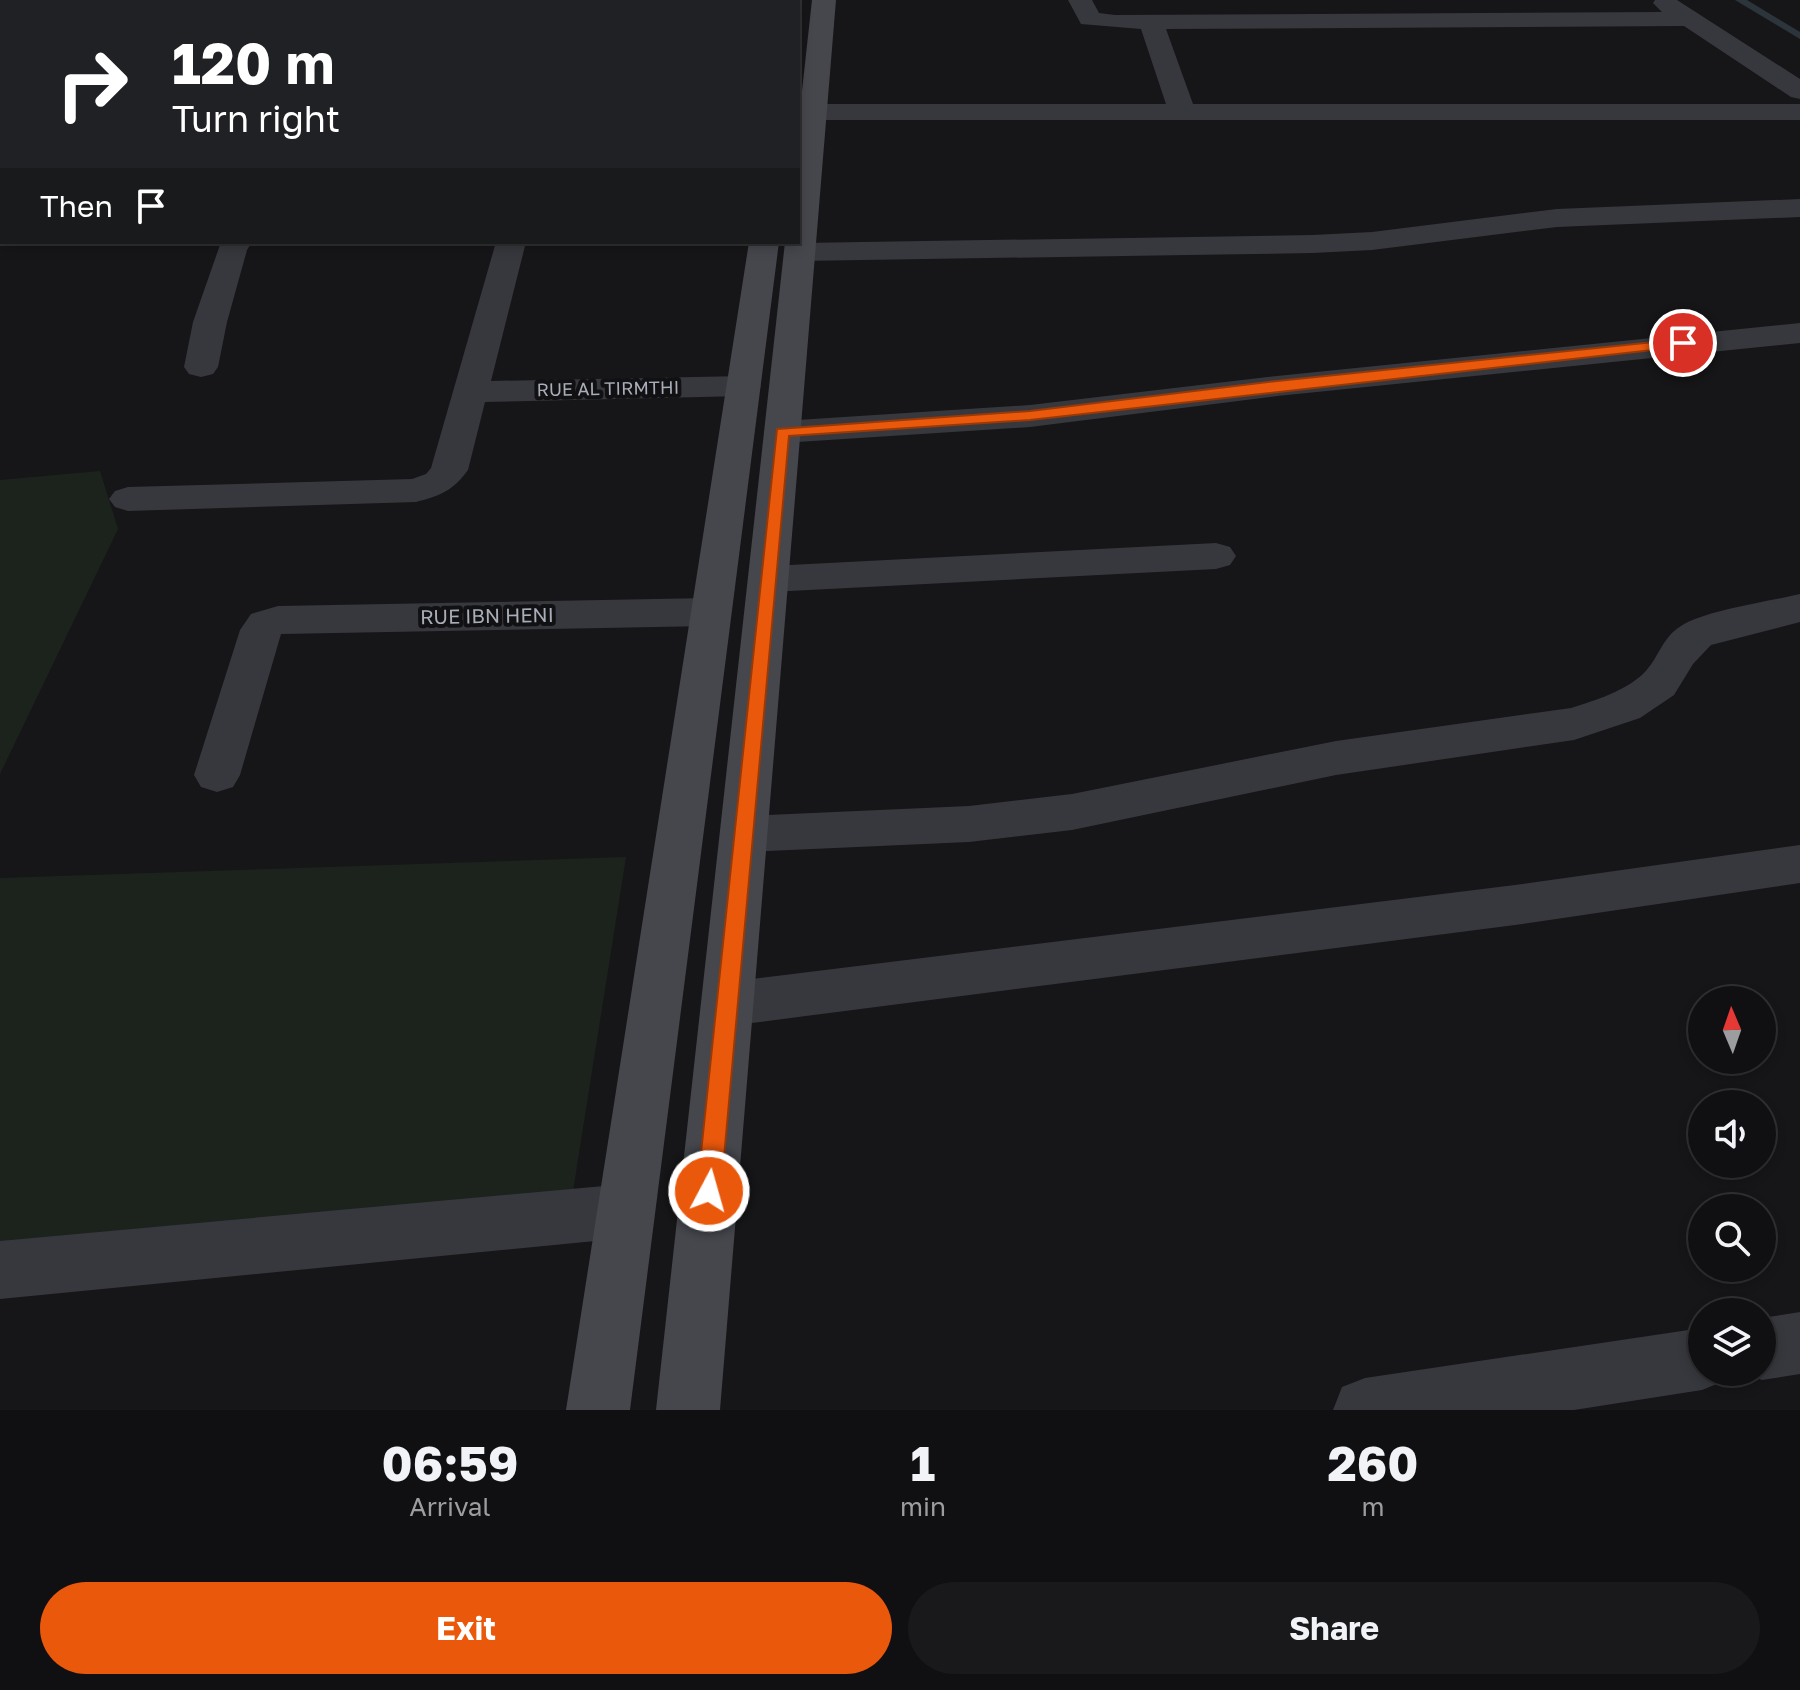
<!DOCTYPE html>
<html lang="en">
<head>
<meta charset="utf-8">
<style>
	body { margin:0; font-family:"Golos Text",sans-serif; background:#19191b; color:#f1f3f6; height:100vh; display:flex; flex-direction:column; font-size:30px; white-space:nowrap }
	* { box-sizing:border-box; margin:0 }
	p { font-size:26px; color:#9c9d9f }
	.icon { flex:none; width:44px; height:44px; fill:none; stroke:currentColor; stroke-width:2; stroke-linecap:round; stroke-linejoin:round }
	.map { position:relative; height:1410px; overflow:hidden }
	.drawer { display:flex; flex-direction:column; background:#101012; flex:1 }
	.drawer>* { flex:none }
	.top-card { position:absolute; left:0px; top:0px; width:800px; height:244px; box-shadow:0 4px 12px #0003,0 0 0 2px #303032; background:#202124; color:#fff; overflow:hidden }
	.needle { width:52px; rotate:358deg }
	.controls { position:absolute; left:1688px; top:986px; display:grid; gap:16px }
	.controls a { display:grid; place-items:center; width:88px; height:88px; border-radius:50%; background:#101012; box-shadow:0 4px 12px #0003,0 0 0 2px #303032; font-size:40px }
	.pin { position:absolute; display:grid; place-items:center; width:68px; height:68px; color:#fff; margin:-34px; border:4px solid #fff; border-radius:50%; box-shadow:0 2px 8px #0007 }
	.me { position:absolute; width:88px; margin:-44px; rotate:6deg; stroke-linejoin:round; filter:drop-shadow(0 0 6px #0008) }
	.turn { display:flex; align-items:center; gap:28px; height:168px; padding:0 40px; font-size:36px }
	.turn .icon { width:104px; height:104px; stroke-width:2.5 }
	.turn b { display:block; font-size:56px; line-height:68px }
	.then { display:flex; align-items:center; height:76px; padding:0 40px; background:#0003; gap:16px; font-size:30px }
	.eta { display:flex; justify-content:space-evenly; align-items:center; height:136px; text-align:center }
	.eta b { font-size:48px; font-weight:700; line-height:56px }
	.action { display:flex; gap:16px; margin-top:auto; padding:16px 40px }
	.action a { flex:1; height:92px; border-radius:48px; background:#ea580c; color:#fff; font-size:32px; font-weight:700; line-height:92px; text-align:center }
	.action a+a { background:#19191b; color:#f1f3f6 }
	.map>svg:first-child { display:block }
	.green { fill:#1c231d }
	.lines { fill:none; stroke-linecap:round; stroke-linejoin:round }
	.stream { fill:#2c353c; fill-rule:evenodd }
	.street { fill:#37383d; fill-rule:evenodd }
	.secondary { fill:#45474d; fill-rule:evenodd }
	.route { fill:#ea580c; stroke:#983908; stroke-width:2 }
	.labels { text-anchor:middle; stroke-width:8; stroke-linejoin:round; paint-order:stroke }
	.far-street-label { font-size:18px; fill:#a8adb8; stroke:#111113 }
	.street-label { font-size:20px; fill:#a8adb8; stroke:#111113 }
</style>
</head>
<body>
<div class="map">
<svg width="1800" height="1410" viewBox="0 0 1800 1410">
	<rect width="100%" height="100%" fill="#161618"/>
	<path class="green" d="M100,471L118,529L0,774V480Z
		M626,857L573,1191L0,1243V878Z"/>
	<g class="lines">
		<path class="stream" d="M1735,0H1747L1800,32V39Z"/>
		<path class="street" d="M121,0H145V2H121Z
			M557,0H583L584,1L556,2Z
			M1068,0H1092L1099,13L1115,15L1662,12L1653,3L1655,0H1677L1800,79V99L1791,97L1684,26L1166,29L1193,104H1800V120H814L804,118L800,112L804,106L814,104H1166L1141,29L1081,24Z
			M0,29H2V45H0Z
			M0,199H2V217H0Z
			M1800,199V217L1557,227L1372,250L1313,253L800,261L789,259L784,252L789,245L800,243L1313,235L1372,232L1557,209Z
			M221,242H252L247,250L227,322L218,367L213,374L201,377L189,374L184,367L193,322Z
			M496,242H526L491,381L744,376L756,379L761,386L756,393L744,396L485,402L468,470C454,490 440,496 416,502L128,511L115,507L109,499L115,491L128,487L412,479L426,474L431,468Z
			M1800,323V343L1277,396L1030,427L782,443L769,440L764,432L769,424L782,421L1030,405L1277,376Z
			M1216,543L1230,547L1236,556L1230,565L1216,569L770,592L756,588L750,579L756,570L770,566Z
			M1800,594V622L1711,645L1693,664L1674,695L1640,718L1574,740L1336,775L1072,830L969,842L745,852L728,847L721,834L728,821L745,816L969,806L1072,794L1336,741L1571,708C1596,700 1623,692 1643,674C1658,660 1662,637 1681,626C1703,611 1771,601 1800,594Z
			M709,598L724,602L730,612L724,622L709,626L281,634L240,775L233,787L217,792L201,787L194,775L240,630L251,614L278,606Z
			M1800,845V883L1515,925L728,1026L709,1020L702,1004L709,988L728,982L1515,885Z
			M626,1184L647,1192L655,1211L647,1230L626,1238L0,1299V1241Z
			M1800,1312V1374L1762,1380L1742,1372H1762V1318Z
			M1702,1328V1372H1728L1724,1381L1702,1390L1574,1410H1333L1342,1387L1365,1378Z"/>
		<path class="secondary" d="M812,0H836L720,1410H656L785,242H798V127Z
			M749,242H779L630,1410H566Z"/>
	</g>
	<path class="route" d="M1683,339L1690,343L1688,346L1030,420L789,436L721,1191L718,1199L709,1203L701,1199L697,1191L777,429L1030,411L1277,381Z"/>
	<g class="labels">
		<g class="far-street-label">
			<text transform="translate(608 389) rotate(-1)" y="6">RUE AL TIRMTHI</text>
		</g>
		<g class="street-label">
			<text transform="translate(487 616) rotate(-1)" y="7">RUE IBN HENI</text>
		</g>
	</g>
</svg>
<div class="controls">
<a><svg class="needle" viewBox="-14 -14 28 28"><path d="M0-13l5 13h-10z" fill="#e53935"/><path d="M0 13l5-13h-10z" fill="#9c9d9f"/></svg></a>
<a><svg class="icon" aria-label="sound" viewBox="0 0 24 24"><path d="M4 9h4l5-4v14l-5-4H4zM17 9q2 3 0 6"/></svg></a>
<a><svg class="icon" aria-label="search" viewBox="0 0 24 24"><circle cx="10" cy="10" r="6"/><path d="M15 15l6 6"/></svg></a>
<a><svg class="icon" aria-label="layers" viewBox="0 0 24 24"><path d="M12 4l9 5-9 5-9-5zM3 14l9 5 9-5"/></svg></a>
</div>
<div class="pin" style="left:1683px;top:343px;background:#d93025"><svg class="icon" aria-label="arrive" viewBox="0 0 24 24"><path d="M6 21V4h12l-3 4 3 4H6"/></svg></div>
<svg class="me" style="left:709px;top:1191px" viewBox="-20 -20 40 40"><circle r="17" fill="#ea580c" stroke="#fff" stroke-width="3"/><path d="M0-11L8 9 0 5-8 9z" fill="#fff"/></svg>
<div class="top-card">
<div class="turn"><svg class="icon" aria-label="right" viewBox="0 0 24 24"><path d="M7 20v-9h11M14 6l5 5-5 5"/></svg><div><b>120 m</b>Turn right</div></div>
<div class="then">Then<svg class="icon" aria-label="arrive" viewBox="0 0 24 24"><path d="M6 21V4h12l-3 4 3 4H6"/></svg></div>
</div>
</div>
<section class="drawer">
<div class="eta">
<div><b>06:59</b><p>Arrival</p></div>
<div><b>1</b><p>min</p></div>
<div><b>260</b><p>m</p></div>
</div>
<div class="action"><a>Exit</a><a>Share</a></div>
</section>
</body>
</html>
